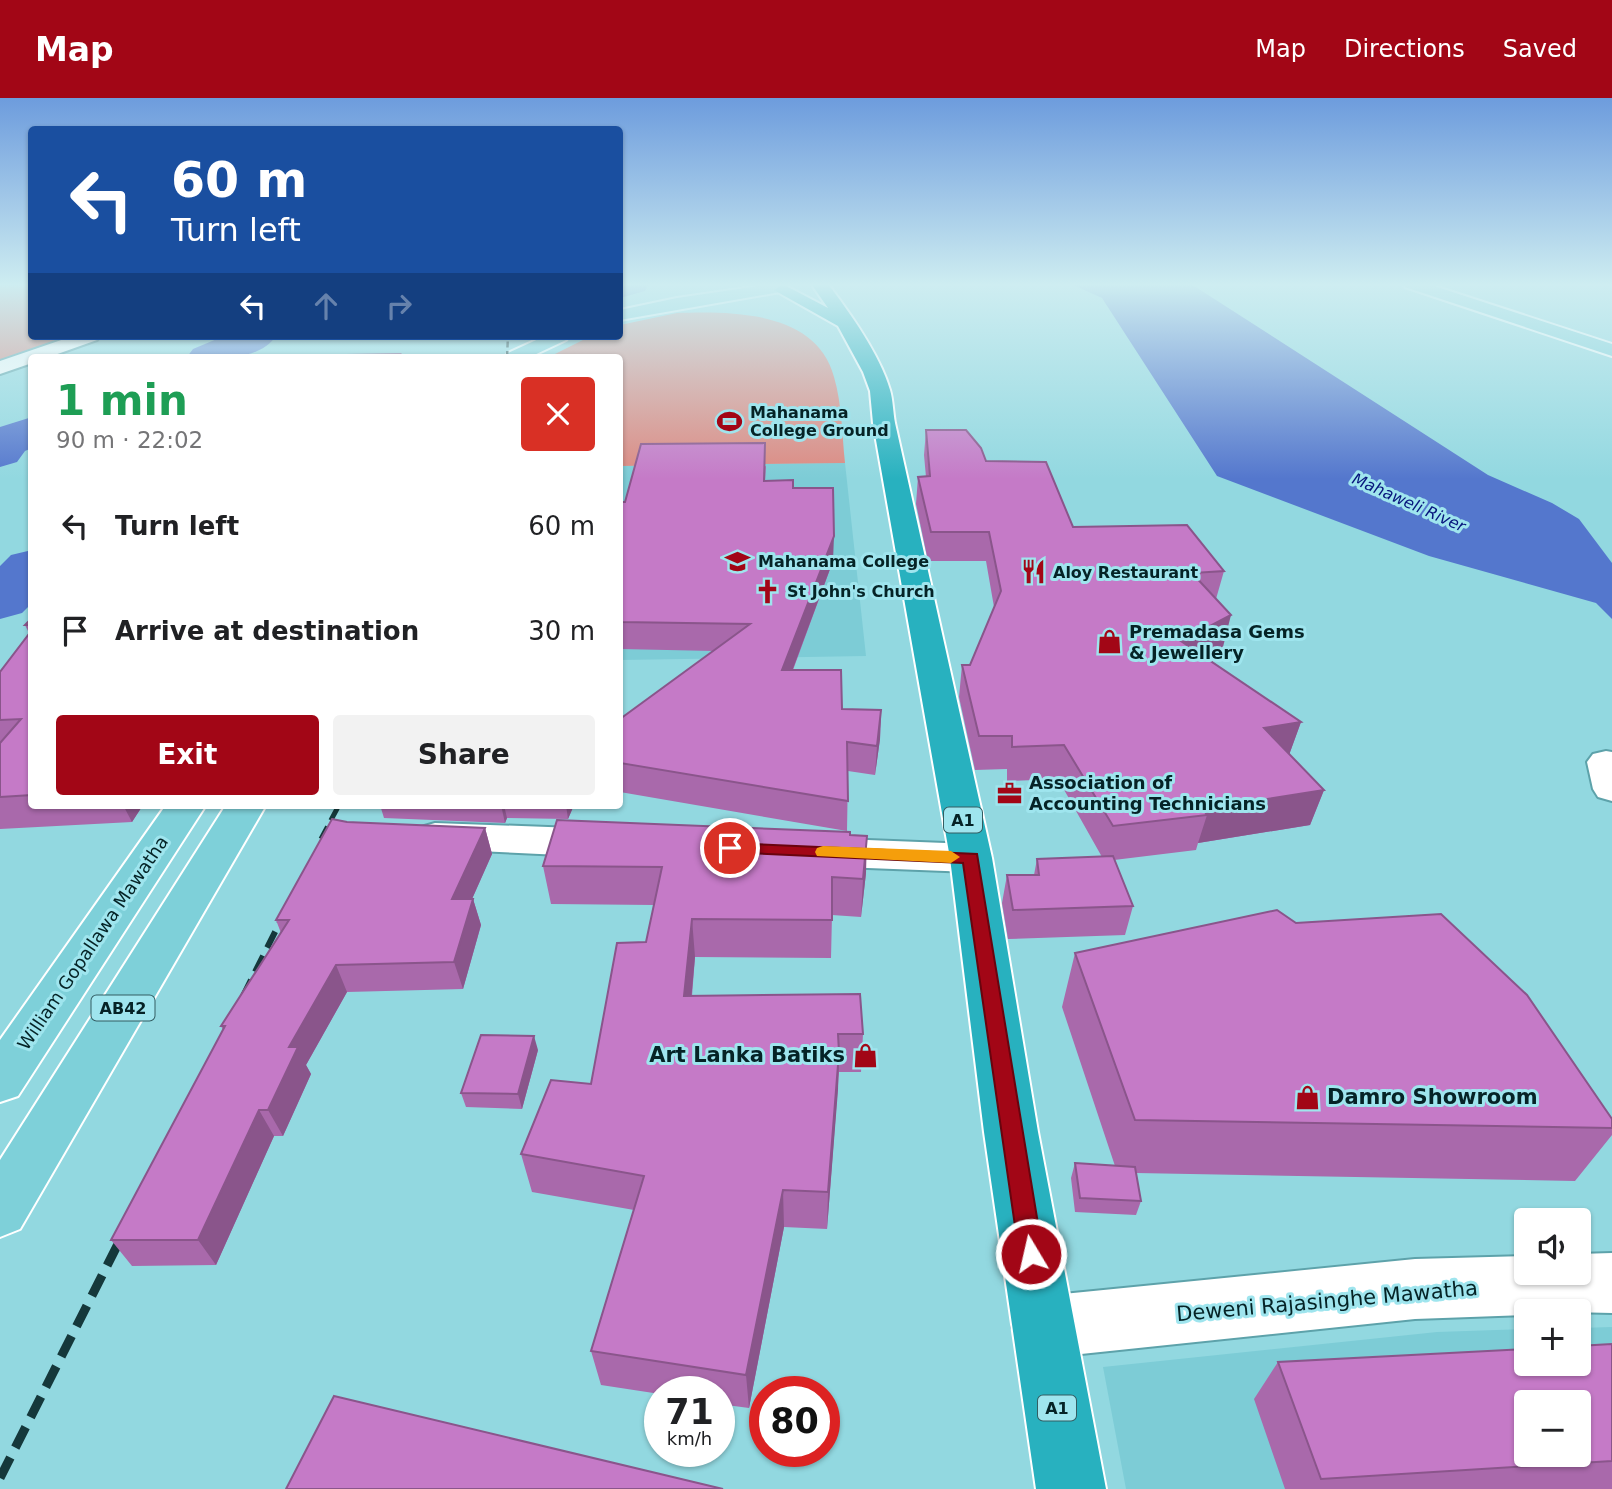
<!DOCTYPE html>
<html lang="en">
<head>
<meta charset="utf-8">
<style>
	body { margin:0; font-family:"DejaVu Sans",sans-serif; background:#f2f2f2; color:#202124; height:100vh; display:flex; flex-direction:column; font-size:26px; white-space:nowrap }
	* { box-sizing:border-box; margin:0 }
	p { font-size:23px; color:#757577 }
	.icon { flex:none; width:38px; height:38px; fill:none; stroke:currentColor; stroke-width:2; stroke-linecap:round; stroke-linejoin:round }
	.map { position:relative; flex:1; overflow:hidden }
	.details { position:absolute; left:28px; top:256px; width:595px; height:455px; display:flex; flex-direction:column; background:#fff; border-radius:7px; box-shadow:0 2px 5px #0004 }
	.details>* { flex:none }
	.hud { position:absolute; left:28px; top:28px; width:595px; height:214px; border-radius:7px; box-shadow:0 2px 5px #0004; background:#1a4fa0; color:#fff; overflow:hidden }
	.fabs { position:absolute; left:1514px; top:1110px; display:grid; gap:14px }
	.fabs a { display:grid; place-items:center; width:77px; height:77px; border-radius:7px; background:#fff; box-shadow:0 2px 5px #0004; font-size:35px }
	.speed { position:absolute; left:644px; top:1278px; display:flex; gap:14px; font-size:35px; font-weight:700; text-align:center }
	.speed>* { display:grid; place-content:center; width:91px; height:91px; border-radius:50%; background:#fff; box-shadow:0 2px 5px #0004; line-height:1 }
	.speed small { font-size:18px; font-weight:400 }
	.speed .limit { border:10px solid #d22; background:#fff; color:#111 }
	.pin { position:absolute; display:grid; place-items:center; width:60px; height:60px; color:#fff; margin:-30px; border:4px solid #fff; border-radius:50%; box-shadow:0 2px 7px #0007 }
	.me { position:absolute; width:77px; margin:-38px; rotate:351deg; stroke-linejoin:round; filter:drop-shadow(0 0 5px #0008) }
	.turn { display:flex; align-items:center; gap:24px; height:147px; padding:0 28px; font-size:32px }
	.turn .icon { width:91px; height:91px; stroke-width:2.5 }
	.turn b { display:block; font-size:49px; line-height:60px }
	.lanes { display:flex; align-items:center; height:66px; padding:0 28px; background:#0003; justify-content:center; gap:35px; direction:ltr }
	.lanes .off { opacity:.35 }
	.round { display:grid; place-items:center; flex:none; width:74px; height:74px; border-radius:7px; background:#f2f2f2 }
	.overview { display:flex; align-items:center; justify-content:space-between; height:119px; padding:0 28px }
	h1 { font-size:42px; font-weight:800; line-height:52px; color:#1e9e55 }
	.cta { display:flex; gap:14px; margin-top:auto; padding:14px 28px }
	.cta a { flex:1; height:80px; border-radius:7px; background:#a20616; color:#fff; font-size:28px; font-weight:800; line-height:80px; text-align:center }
	.cta a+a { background:#f2f2f2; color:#202124 }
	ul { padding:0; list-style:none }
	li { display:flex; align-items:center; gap:21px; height:105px; padding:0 28px }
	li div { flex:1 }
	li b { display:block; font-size:26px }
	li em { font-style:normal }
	header { display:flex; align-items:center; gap:42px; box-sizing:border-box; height:98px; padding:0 35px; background:#a20616; color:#fff }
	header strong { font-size:33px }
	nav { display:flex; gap:38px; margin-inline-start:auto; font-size:24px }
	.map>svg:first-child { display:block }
	.built { fill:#7dccd6; fill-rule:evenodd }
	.green { fill:#dc8981 }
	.water { fill:#5477cd }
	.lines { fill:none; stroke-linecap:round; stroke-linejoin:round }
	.river { fill:#5477cd; fill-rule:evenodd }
	.minor-casing { stroke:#5da2aa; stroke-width:4 }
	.major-casing { stroke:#fff; stroke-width:4 }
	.highway-casing { stroke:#fff; stroke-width:4 }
	.minor { fill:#fff; fill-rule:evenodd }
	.major { fill:#7ed0d9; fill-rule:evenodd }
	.highway { fill:#28b1bf; fill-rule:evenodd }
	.rail-far3 { stroke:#15383b; stroke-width:2.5; stroke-dasharray:6 3.5; stroke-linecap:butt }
	.rail-far2 { stroke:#15383b; stroke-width:5; stroke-dasharray:14 7; stroke-linecap:butt }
	.rail-far1 { stroke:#15383b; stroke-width:6; stroke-dasharray:18 9; stroke-linecap:butt }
	.rail { stroke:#15383b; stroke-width:9; stroke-dasharray:23 11; stroke-linecap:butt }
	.wall { fill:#a969ab }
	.shaded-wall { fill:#8a558b }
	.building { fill:#c57ac7; stroke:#8a558b; stroke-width:2; fill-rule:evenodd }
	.route { fill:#a20616; stroke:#69040e; stroke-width:2 }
	.slow { fill:#f59e0b }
	.labels { text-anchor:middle; stroke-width:6; stroke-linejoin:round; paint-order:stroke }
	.far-poi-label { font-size:16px; font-weight:bold; fill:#052326; stroke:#9fe5ee; text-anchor:start }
	.far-water-label { font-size:16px; font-style:italic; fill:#07157c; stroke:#9fe5ee }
	.shield { fill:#9fe5ee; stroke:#335d62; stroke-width:2 }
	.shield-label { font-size:16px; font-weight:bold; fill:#052326 }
	.poi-label { font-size:18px; font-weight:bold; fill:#052326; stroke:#9fe5ee; text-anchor:start }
	.street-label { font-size:18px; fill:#052326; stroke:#9fe5ee }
	.near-poi-label { font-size:21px; font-weight:bold; fill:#052326; stroke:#9fe5ee; text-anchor:end }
	.near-street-label { font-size:21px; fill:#052326; stroke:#9fe5ee }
</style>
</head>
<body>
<header>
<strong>Map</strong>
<nav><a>Map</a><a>Directions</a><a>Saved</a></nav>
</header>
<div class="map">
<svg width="1612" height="1391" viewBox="0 0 1612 1391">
	<rect width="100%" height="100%" fill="#92d8e0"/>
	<path class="built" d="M845,365L866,558L620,562V368Z
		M1612,1229V1391H1126L1103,1269L1437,1234L1526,1231V1265H1578L1579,1230ZM1526,1304H1578V1356H1526Z"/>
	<path class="green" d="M0,186H31L32,238H68L0,263Z
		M677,215C732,213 817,213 834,279C842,306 842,337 845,365L620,368V259H549L591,238H620V227Z"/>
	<path class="water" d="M1071,186H1191L1488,377L1552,405L1579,421L1612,465V521L1596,505L1429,458L1217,378L1102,200Z"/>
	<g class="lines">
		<path class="river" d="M620,186H649L645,193L620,200Z
			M224,238H276C257,265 216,259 187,259L193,251Z
			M32,319V350L25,353L17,364L0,369V329Z
			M32,452V505L22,515L0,521V468L11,457Z"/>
		<defs>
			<path id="minor" d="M73,238H100L97,242L49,259H32V265L0,276V263Z
				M1606,653L1612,654V703L1598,699L1593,691L1587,664L1593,656Z
				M435,725L602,731L616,735L622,745L616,755L602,759L435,751L421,747L415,738L421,729Z
				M816,740L971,746L986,750L992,760L986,770L971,774L816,768L801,764L795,754L801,744Z
				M1612,1155V1215L1526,1213V1217L1415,1221L1043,1260L1021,1251L1012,1229L1021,1207L1043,1198L1415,1161L1526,1158V1174H1578V1156Z"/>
			<path id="major" d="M772,186L780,188L782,191L780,194L620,222V212L677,200Z
				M1403,186H1428L1612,246V258L1405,189Z
				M545,238H569L566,242L530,259H505L508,255Z
				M166,707H206L18,998L0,1004V942Z
				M226,707H266L20,1131L0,1139V1062Z"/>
			<path id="highway" d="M828,186C850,215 880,257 890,292C893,302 893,314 895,325L992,760L1038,1034L1106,1391H1036L984,1034L950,760L873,325L870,293L863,274L838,228L774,192L782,187L788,189L828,210L812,187Z"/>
		</defs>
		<use href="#minor" class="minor-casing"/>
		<use href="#major" class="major-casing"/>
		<use href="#highway" class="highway-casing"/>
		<use href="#minor" class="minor"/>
		<use href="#major" class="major"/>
		<use href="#highway" class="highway"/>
		<path class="rail-far3" d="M507,259L508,238"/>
		<path class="rail-far2" d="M321,741L339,707"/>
		<path class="rail-far1" d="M243,898L287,810"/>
		<path class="rail" d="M0,1380L125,1132"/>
	</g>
	<path class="wall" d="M926,332L986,363L1073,429L1224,473L1216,501L1223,549L1204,559L1301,624L1289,657L1324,692L1310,727L1198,745L1196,752L1114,762L1133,808L1125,837L1008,841L1002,805L1007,777H1034L1037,761L1102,759L1058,681L1007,683V671L975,672L959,599L962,567H970L994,509L986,463H928L916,406L918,379H926L924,357Z
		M766,368L765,383L793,390L833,463L793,572L842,611L881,612L880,641L875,677L848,673L847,733L620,694V621L714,553L620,551V404H625Z
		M32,520V707H143L132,724L0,731V574L29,535L25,527Z
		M380,707H574L568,721L507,720L505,725L384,720Z
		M347,724L485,730L492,756L472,801H473L481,827L463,891L347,894L306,967L311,976L283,1038H274L216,1167L132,1168L111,1142L223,932L221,928L281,835L276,822Z
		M850,737L866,775L861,819L832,817L831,860L695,859L692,898L863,936L861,974H839L827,1131L784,1129L749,1310L719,1306V1293H660V1296L601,1287L591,1253L634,1112L532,1094L521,1056L591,986L646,844L654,807L551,806L543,768Z
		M1296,825L1612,1021V1037L1575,1083L1136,1075L1141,1103L1136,1117L1075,1114L1071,1080L1075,1065L1115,1068L1062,909L1075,855Z
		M538,952L522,1011L466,1009L461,995Z
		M1612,1246V1391H1285L1254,1301L1278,1264Z"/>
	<path class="shaded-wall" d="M834,438L833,463L782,600V572Z
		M1231,517L1223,549L1173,575L1181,543Z
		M881,612L880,641L875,677L877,648Z
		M1301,624L1289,657L1264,630Z
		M1324,692L1310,727L1198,745L1207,717L1203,711Z
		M123,707H143L132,724Z
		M501,707H504L507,720L505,725Z
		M566,707H574L568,721Z
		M485,730L492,756L460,828L452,801Z
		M867,738L866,775L861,819L863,781Z
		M473,801L481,827L463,891L454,864Z
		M692,821L695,859L688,936L684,898Z
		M336,867L347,894L306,967L311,976L283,1038L268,1012L289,949Z
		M534,938L538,952L522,1011L518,996Z
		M839,954L838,992L827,1131L828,1094Z
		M259,1012L274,1038L216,1167L198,1142Z
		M783,1092L784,1129L749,1310L746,1277Z"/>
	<path class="building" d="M400,256L398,259H344L346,257Z
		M926,332H966L981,350L986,363L1046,364L1073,429L1187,427L1224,473L1192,475L1231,517L1181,543L1301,624L1264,630L1324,692L1203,711L1207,717L1113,728L1064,647L1012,649V638H979L962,567H970L1001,493L989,434H931L918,379L930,378Z
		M765,345L764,383L793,382V390H833L834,438L782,572H841L842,611L881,612L877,648L847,644L848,703L620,665V621L750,526L620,524V404H625L641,346Z
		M32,520V527H25Z
		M32,532V697L0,699V645L21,621L0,622V574Z
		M332,721L347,724L485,730L452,801H473L454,864L336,867L289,949H298L268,1012H259L198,1142H111L225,928H221L289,822H276Z
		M557,722L850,734V737L867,738L863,781L832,779V822L692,821L684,898L860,896L863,936H838L839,954L828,1094L783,1092L746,1277L591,1253L644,1078L521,1056L551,982L591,986L617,845L646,844L662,769L543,768Z
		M1113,758L1133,808L1013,812L1007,777H1039L1037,761Z
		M1277,812L1296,825L1441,816L1527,897L1612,1021V1030L1135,1022L1075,855Z
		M481,937L534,938L518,996L461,995Z
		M1075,1065L1135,1069L1141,1103L1080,1100Z
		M1612,1246V1363L1321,1381L1278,1264L1526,1251V1265H1578V1248ZM1526,1304H1578V1356H1526Z
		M334,1298L723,1391H286Z"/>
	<linearGradient id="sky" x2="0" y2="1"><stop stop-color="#6d9cdd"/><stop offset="0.49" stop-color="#ceedf1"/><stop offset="1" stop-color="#ceedf1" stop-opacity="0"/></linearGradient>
	<rect width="1612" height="381" fill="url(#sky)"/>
	<path class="route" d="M730,745L977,756L1043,1156L1040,1164L1031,1168L1022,1164L1019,1156L963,765L724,754L722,750L724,746Z"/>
	<path class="slow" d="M823,748L951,753L960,759L951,765L817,758L815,754L817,750Z"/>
	<defs>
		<symbol id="stadium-bare" viewBox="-9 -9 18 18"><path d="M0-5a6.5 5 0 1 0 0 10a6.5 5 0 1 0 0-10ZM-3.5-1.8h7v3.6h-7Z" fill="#a20616" stroke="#9fe5ee" stroke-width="2.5" paint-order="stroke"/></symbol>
		<symbol id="school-bare" viewBox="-9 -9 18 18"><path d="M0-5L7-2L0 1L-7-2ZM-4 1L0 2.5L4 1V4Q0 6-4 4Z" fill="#a20616" stroke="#9fe5ee" stroke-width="2.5" paint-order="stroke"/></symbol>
		<symbol id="restaurant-bare" viewBox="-9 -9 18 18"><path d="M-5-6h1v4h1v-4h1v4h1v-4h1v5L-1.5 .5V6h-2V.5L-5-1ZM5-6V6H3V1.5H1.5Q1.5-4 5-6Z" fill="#a20616" stroke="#9fe5ee" stroke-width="2.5" paint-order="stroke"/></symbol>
		<symbol id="church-bare" viewBox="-9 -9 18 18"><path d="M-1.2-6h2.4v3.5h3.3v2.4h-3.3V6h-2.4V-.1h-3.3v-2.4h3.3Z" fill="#a20616" stroke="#9fe5ee" stroke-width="2.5" paint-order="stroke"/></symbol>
		<symbol id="shop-bare" viewBox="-9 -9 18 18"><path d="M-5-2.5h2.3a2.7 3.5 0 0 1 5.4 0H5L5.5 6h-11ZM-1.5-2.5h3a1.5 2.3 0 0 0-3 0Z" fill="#a20616" stroke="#9fe5ee" stroke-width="2.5" paint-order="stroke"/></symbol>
		<symbol id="office-bare" viewBox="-9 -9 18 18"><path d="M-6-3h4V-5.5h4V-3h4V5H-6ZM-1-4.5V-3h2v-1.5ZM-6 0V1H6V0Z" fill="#a20616" stroke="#9fe5ee" stroke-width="2.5" paint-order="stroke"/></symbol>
	</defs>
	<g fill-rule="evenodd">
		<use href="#stadium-bare" x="712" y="306" width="35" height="35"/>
		<use href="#school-bare" x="720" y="446" width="35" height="35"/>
		<use href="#restaurant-bare" x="1016" y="456" width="35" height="35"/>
		<use href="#church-bare" x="750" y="476" width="35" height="35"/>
		<use href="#shop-bare" x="1092" y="526" width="35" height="35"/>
		<use href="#office-bare" x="992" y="678" width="35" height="35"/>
		<use href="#shop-bare" x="848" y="940" width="35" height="35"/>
		<use href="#shop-bare" x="1290" y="982" width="35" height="35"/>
	</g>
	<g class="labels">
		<g class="far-poi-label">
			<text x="750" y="320">Mahanama<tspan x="750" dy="18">College Ground</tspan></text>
			<text x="758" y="469">Mahanama College</text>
			<text x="1053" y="480">Aloy Restaurant</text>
			<text x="787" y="499">St John's Church</text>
		</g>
		<g class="far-water-label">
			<text transform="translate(1409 404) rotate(24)" y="6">Mahaweli River</text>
		</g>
		<g class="shield">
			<rect x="944" y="709.5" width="38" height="25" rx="5"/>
			<rect x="91.5" y="897.5" width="63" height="25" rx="5"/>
			<rect x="1038" y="1297.5" width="38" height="25" rx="5"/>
		</g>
		<g class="shield-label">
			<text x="963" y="728">A1</text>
			<text x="123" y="916">AB42</text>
			<text x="1057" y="1316">A1</text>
		</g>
		<g class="poi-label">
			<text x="1129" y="540">Premadasa Gems<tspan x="1129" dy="21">&amp; Jewellery</tspan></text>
			<text x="1029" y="691">Association of<tspan x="1029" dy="21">Accounting Technicians</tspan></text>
		</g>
		<g class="street-label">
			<text transform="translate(93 845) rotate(-56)" y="6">William Gopallawa Mawatha</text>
		</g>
		<g class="near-poi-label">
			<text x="845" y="964">Art Lanka Batiks</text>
			<text x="1327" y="1006" text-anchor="start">Damro Showroom</text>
		</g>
		<g class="near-street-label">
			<text transform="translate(1327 1203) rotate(-5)" y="7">Deweni Rajasinghe Mawatha</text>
		</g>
	</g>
</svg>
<div class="fabs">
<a><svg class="icon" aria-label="sound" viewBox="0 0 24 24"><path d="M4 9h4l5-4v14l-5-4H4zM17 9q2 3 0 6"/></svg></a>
<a>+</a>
<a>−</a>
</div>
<div class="speed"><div>71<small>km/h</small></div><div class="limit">80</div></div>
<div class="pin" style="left:730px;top:750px;background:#d93025"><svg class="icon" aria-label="arrive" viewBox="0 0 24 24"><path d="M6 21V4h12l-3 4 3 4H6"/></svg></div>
<svg class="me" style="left:1031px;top:1156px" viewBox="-20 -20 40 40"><circle r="17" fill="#a20616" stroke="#fff" stroke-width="3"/><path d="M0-11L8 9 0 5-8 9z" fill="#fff"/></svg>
<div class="hud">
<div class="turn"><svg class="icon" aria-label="left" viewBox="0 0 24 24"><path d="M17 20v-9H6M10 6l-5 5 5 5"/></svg><div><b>60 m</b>Turn left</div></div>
<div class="lanes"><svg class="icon" aria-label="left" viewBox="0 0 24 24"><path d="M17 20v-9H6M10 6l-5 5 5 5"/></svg><svg class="icon off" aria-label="ahead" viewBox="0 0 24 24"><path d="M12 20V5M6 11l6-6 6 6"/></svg><svg class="icon off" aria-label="right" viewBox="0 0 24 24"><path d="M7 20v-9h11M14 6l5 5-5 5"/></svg></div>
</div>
<section class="details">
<div class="overview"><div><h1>1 min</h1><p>90 m · 22:02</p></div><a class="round" style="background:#d93025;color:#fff"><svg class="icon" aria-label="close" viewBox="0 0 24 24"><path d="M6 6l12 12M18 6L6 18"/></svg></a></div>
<ul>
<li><svg class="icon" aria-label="left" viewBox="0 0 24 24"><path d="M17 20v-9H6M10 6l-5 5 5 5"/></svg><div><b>Turn left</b></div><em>60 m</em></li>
<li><svg class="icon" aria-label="arrive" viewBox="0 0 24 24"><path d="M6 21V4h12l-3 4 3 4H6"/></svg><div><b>Arrive at destination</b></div><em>30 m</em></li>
</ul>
<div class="cta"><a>Exit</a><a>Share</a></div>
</section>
</div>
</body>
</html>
